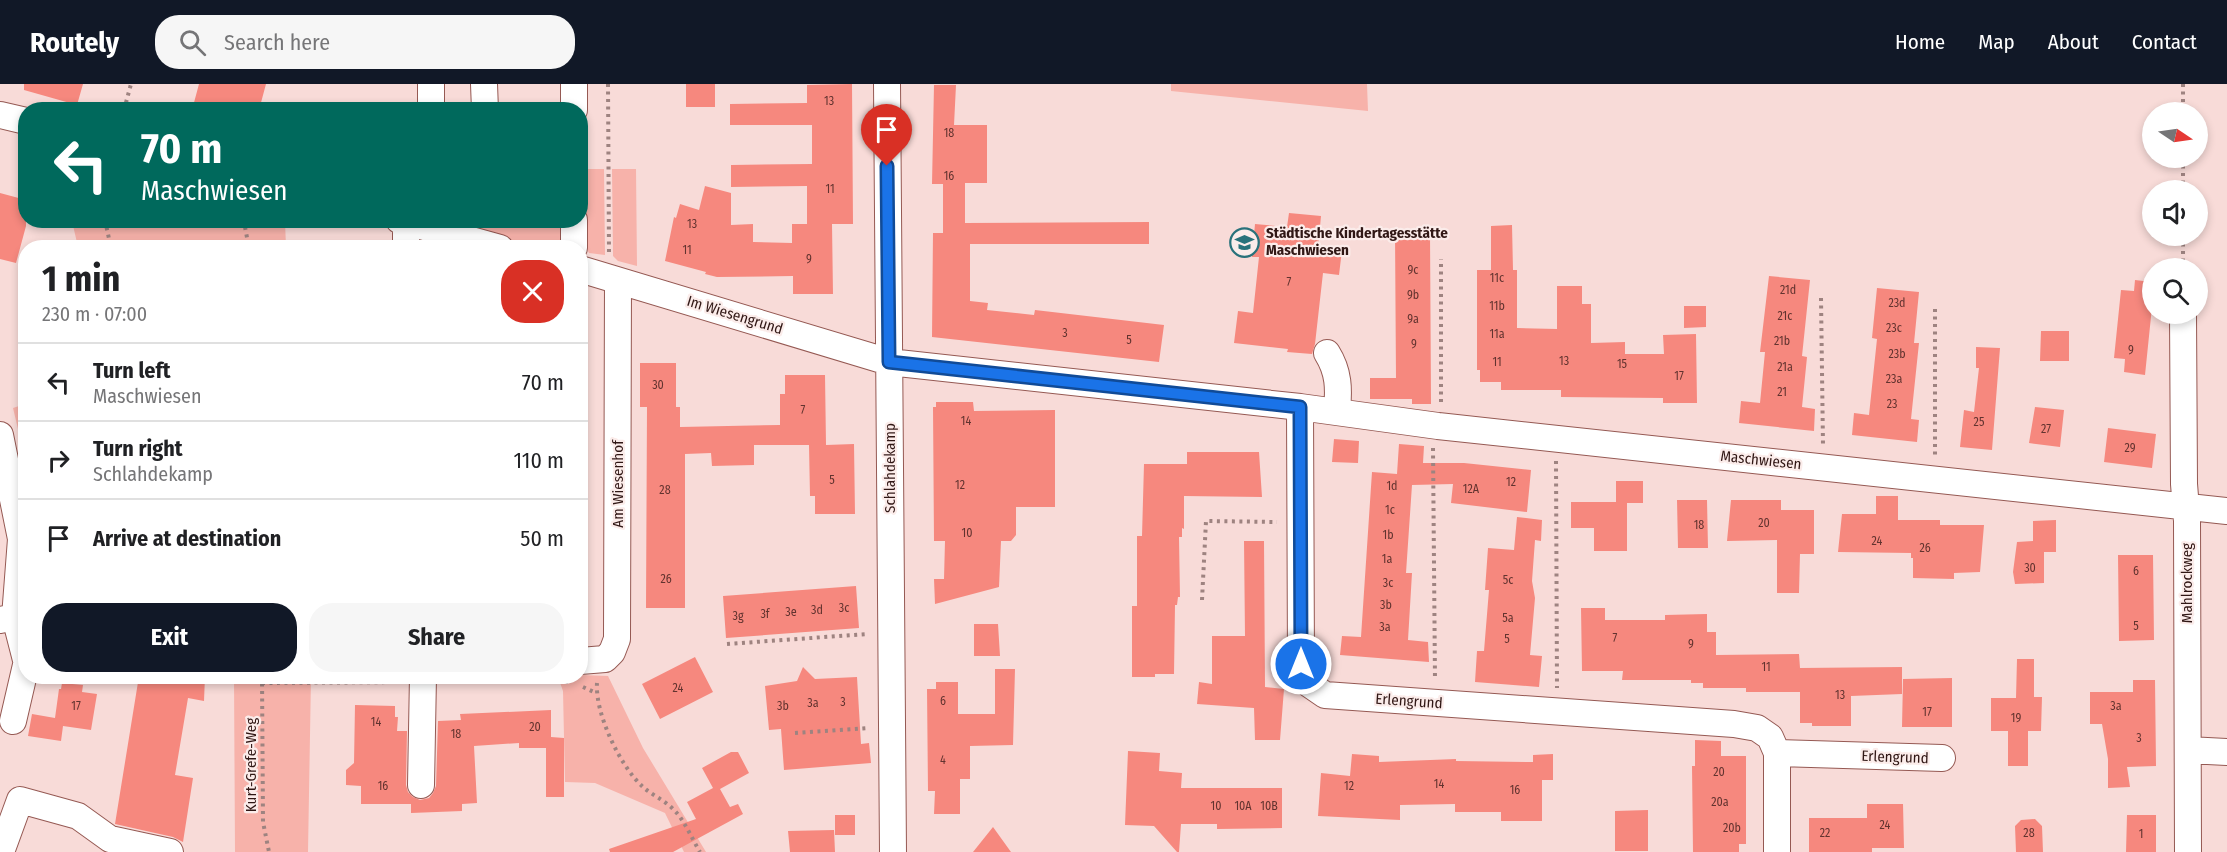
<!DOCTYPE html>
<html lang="en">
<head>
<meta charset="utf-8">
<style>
	body { margin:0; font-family:"Fira Sans Condensed",sans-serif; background:#f6f6f6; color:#202124; height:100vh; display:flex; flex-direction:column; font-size:22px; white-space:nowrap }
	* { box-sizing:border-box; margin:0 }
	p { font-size:20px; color:#757577 }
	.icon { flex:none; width:33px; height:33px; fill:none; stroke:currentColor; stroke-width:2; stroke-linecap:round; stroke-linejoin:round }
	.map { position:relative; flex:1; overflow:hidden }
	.drawer { position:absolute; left:18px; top:156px; width:570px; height:444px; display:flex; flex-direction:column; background:#fff; border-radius:24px; box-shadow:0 3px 9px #0003 }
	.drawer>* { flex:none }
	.banner { position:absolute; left:18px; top:18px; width:570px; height:126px; border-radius:24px; box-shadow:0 3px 9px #0003; background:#00695c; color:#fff; overflow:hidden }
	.needle { width:39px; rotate:103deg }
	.controls { position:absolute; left:2142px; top:18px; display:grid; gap:12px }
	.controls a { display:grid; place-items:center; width:66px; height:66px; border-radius:50%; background:#fff; box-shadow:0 3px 9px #0003; font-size:30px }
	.pin { position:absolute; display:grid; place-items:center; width:51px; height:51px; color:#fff; margin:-62px -26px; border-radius:50% 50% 50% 0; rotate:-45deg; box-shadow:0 0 6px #0007 }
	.pin .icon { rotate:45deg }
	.me { position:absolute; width:66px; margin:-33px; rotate:0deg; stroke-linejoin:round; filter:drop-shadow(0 0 4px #0008) }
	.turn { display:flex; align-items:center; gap:21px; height:126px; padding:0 24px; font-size:27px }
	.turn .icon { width:78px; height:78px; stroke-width:2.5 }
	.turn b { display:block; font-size:42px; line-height:51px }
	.round { display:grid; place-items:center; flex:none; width:63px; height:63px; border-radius:24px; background:#f6f6f6 }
	.head { display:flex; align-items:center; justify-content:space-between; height:102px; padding:0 24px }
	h1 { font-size:36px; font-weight:700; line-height:45px }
	.primary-button { display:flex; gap:12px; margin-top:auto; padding:12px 24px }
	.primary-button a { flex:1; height:69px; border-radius:24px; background:#111827; color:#fff; font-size:24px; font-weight:700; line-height:69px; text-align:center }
	.primary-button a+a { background:#f6f6f6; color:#202124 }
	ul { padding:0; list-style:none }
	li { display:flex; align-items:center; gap:18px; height:78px; padding:0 24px; border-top:2px solid #e0e0e0 }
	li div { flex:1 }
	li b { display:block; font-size:22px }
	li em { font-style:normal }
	header { display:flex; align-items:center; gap:36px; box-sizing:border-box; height:84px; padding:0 30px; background:#111827; color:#fff }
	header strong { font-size:28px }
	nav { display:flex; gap:33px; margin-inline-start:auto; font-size:21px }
	.search { width:420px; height:54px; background:#f6f6f6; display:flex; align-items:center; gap:15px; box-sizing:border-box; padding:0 21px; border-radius:24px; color:#757577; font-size:22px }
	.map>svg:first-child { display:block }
	.green { fill:#f7b2aa }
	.building { fill:#f6887e }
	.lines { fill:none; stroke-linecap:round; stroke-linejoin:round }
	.minor-casing { stroke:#955953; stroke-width:28 }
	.path { stroke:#9e8380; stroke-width:4; stroke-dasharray:3 4.5; stroke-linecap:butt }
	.minor { stroke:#fff; stroke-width:26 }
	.route-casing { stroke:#114b97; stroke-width:15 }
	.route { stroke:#1a73e8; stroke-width:10 }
	.labels { text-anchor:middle; stroke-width:4.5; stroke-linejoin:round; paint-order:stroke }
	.number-label { font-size:12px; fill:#62332f }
	.poi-label { font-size:15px; font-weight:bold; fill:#301715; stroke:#fbecea; text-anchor:start }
	.street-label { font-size:15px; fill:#301715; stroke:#fbecea }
</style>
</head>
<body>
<header>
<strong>Routely</strong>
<div class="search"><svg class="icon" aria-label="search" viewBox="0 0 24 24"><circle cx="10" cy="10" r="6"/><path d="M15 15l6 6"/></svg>Search here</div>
<nav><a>Home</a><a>Map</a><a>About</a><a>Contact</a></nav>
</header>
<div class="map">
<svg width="2227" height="768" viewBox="0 0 2227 768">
	<rect width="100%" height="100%" fill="#f8dbd8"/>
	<path class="green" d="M1171,0H1367L1368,27L1171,7Z
		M585,85H604L605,171L589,169L586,163Z
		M612,85H636L637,182L618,177L613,172Z
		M72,137H285L286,163H78Z
		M483,137H564L563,156L555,163H530L478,149Z
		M25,320V396L19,397L15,372L23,366L13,324Z
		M581,591L608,592L643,664L706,768H684L665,729L595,699L565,698L563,607L558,593Z
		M234,593H311L308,768H235Z"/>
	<path class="building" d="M24,0H83L77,21L24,6Z
		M199,0H266L259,26H192Z
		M686,0H715V23H686Z
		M852,0L853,140H832L833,210H793V192L717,193L705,190L706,188L665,177L674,133L676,134L680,120L699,126L705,102L731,109V141L753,140V158L792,159V140H807V102L731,103V81L812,80V41H730V20L807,19V1Z
		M934,1H956L954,41H987V99H965V139L1149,138V160H970V217L988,219L987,226L1034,231L1035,226L1164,241L1159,278L932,253L933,149H943V100H932Z
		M0,109L26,116V142L16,179L0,175Z
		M1289,129L1321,132L1318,164L1342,166L1339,191L1323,189L1315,260L1312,270L1287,268L1288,265L1234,259L1238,227L1253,229L1259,173H1252L1255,140L1287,143Z
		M1512,141L1513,186H1517V244L1557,245V202H1582V220H1591V259L1625,258V270H1664L1663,251L1696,250L1697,319H1663V314L1561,313V306H1501V298H1480V286H1477V186H1491V142Z
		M1395,148H1430L1431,320H1412V315H1370V294H1396Z
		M1769,192L1810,196L1802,272L1807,273L1802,323L1815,325L1814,347L1739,339L1741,317L1760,319L1765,268H1760Z
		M2135,196L2152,198V223L2145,291L2124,288L2125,275L2114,274L2121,206L2134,207Z
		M1877,204L1919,208L1914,259H1919L1911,335L1919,336L1917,358L1852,351L1854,329L1869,331L1877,255L1872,254Z
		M1684,222H1706V243L1684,244Z
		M2041,247H2069V277H2040Z
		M1976,263L2000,264L1992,366L1960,363L1964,326L1974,328L1979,284H1976Z
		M640,279H676V323H680V343L780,341V310H785V291H825L826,361L854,360L855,430H815V412H810L809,361H754V381L712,382L711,369L685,370V524H646L647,323H640Z
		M936,318H973L974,327L1055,326V423H1016V451L1011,457H1001L999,503L935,520L934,495H944L945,457H934L933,323H936Z
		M2035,323L2064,326L2060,363L2029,359Z
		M2108,344L2156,350L2152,384L2104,378Z
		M1334,355L1359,357L1358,379L1332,378Z
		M1399,360L1424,362L1423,379H1464L1531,386L1527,428L1451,419L1453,400L1412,401L1406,489H1412L1408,556L1428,558L1429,578L1340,571L1342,552L1361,553L1372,388L1397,390Z
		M1187,368H1259L1262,413L1184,412V445L1182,444V453H1179L1180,513H1178L1177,521H1175L1174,590H1155V593H1132V522H1137V452H1142L1144,380H1187Z
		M1616,397H1643V419H1627V467H1594V444H1571V418H1616Z
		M1876,412H1898V436H1940V441H1984L1980,488L1954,489V495L1913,494V474H1911V469L1838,468L1842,430H1876Z
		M1677,416H1707L1708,464H1678Z
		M1731,416H1781V426H1814V470H1800L1799,509H1777V456L1727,457Z
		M1517,433L1542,436L1541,457L1535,456L1532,497L1535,514L1530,571L1542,572L1539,603L1475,598L1477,567H1484L1489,506H1485L1488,464L1514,466Z
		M2056,436V468H2044V499L2015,500L2013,488L2017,458L2033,457V437Z
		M1244,457H1264L1265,603L1284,605L1280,656H1255L1254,624L1197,620L1199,598L1212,600V552H1245Z
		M2118,471H2153L2154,556L2119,557Z
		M856,502L859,544L726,554L723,512Z
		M1581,524H1605V536H1665V531L1707,530V548H1716V571L1799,570L1800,584L1902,583V610L1851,612V642H1812V639H1800V608H1746V604H1703V599H1691V596H1622L1623,587H1582Z
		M974,540H998L1000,572H974Z
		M695,573L713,608L660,635L642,600Z
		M2017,575H2034V613H2042L2041,647H2028V682H2008V647H1991V614H2016Z
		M803,583L815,595L857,593L861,660L869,659L871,679L784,686L781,645L769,646L765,602L797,597Z
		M995,585H1015L1013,661L970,662V695H960V730H934L935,707H928L927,605H936V598H958V630H995Z
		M139,592H205L204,617L188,614L175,691L193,694L183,758L173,753L115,740Z
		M1952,594V643H1902L1903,595Z
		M2133,596H2155L2156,682L2127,683L2130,703L2108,704V675L2102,640H2090V608H2133Z
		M62,599L83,601L82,608L97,610L91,646L63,642L61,657L28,652L32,630L55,634L59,605H61Z
		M355,621L395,622V633H398L397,647H407L406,701L408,708L413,713L420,716L429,714L433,709L436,702L438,637L461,636L460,630L551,626V653L564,654V713H546V664H519V659L474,662L477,719L462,720V727L411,729V720H361V702L346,701V686L354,679Z
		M1695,656L1721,657V672H1746V760H1739V768H1693L1692,682H1695Z
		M1128,667L1160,669L1159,687L1182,689L1181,704H1282V744L1217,745V740H1181L1179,768H1177L1154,742L1125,741Z
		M731,668H738L749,689L720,705L730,723L738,720L743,730L673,768H610L609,765L696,735L687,718L713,704L702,684Z
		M1352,670L1379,672V678L1456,675V677L1533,678V671L1553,670V696H1542V737H1501V728H1455V720L1400,721V736L1318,732L1321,689L1350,692Z
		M1867,720H1903L1904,764H1872V768H1809V734H1867Z
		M1648,726V767H1615V727Z
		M835,731H855V751H835Z
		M2127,731H2156V768H2126Z
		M2035,735L2042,742L2043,768H2016L2015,742L2021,736Z
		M993,743L1011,768H973Z
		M834,746L835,768H790L788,747Z"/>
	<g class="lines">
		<defs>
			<path id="minor" d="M431,0V26
				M484,0L485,26
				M574,0V26
				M887,0L893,768
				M0,31L26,37
				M399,136L500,164
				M406,138V164
				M574,164V136
				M580,185L889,278L1300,323L1438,342L2227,427
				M2183,230L2184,400L2187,437L2188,768
				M1327,269C1339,288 1339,305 1337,327
				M1300,323L1301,581L1309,600L1325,611L1734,640L1757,644L1770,653L1777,669V768
				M0,351L21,455L15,533L0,536
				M15,533L26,576
				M580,577L605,575L612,568L617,555L618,197
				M13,637L26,581
				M2188,666L2227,668
				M1777,669L1942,674
				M421,701L423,592
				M1,768L20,716L78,732L110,755L170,768"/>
		</defs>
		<use href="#minor" class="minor-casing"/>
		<path class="path" d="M608,0L609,170
			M2183,0V28
			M124,26L131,0
			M2183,74V106
			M105,136L111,164
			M245,143L249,164
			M2183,152V184
			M1821,214L1823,361
			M1935,225V371
			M1441,318V175
			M1433,364L1435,596
			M1556,377L1557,604
			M1202,516L1206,437L1277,438
			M727,560L867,550
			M262,592L263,738L269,768
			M446,598H568
			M262,599L400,598
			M597,599C595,630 620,682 643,703C652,711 664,716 673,725C684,735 692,755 700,768
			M583,603L596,609
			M795,649L869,644"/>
		<use href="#minor" class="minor"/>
	</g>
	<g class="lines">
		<defs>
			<path id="route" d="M887,82L889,278L1300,323L1301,580"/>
		</defs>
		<use href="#route" class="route-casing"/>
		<use href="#route" class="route"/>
	</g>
	<defs>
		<symbol id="school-ring" viewBox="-11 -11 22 22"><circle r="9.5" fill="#fbecea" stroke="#29727b" stroke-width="1.5"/><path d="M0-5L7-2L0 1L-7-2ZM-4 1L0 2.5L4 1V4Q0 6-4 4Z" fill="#29727b"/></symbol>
	</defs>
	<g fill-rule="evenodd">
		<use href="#school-ring" x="1228" y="142" width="33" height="33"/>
	</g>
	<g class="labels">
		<g class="number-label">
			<text x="829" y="21">13</text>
			<text x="949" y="53">18</text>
			<text x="949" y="96">16</text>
			<text x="830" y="109">11</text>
			<text x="692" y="144">13</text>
			<text x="687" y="170">11</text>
			<text x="809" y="179">9</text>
			<text x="1413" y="190">9c</text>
			<text x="1497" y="198">11c</text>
			<text x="1289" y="202">7</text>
			<text x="1788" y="210">21d</text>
			<text x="1413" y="215">9b</text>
			<text x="1897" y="223">23d</text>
			<text x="1497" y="226">11b</text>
			<text x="1785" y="236">21c</text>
			<text x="1413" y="239">9a</text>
			<text x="1894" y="248">23c</text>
			<text x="1065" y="253">3</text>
			<text x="1497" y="254">11a</text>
			<text x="1129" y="260">5</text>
			<text x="1782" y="261">21b</text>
			<text x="1414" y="264">9</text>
			<text x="2131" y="270">9</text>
			<text x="1897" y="274">23b</text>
			<text x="1564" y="281">13</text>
			<text x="1497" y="282">11</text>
			<text x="1622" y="284">15</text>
			<text x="1785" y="287">21a</text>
			<text x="1679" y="296">17</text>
			<text x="1894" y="299">23a</text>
			<text x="658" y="305">30</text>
			<text x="1782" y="312">21</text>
			<text x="1892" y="324">23</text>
			<text x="803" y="330">7</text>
			<text x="966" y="341">14</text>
			<text x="1979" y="342">25</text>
			<text x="2046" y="349">27</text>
			<text x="2130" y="368">29</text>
			<text x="832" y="400">5</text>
			<text x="1511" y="402">12</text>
			<text x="960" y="405">12</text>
			<text x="1392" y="406">1d</text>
			<text x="1471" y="409">12A</text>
			<text x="665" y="410">28</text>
			<text x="1390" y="430">1c</text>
			<text x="1764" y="443">20</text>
			<text x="1699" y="445">18</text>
			<text x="967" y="453">10</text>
			<text x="1388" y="455">1b</text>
			<text x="1877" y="461">24</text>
			<text x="1925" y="468">26</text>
			<text x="1387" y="479">1a</text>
			<text x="2030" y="488">30</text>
			<text x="2136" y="491">6</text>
			<text x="666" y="499">26</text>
			<text x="1508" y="500">5c</text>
			<text x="1388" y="503">3c</text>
			<text x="1386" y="525">3b</text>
			<text x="844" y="528">3c</text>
			<text x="817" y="530">3d</text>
			<text x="791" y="532">3e</text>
			<text x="765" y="534">3f</text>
			<text x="738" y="536">3g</text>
			<text x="1508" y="538">5a</text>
			<text x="2136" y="546">5</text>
			<text x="1385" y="547">3a</text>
			<text x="1615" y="558">7</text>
			<text x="1507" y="559">5</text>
			<text x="1691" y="564">9</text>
			<text x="1766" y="587">11</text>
			<text x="678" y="608">24</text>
			<text x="1840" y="615">13</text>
			<text x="943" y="621">6</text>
			<text x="843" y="622">3</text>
			<text x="813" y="623">3a</text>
			<text x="76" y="626">17</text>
			<text x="783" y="626">3b</text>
			<text x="2116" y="626">3a</text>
			<text x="1927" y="632">17</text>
			<text x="2016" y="638">19</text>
			<text x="376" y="642">14</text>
			<text x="535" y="647">20</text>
			<text x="456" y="654">18</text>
			<text x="2139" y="658">3</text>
			<text x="943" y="680">4</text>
			<text x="1719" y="692">20</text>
			<text x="1439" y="704">14</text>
			<text x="383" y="706">16</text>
			<text x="1349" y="706">12</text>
			<text x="1515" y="710">16</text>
			<text x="1720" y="722">20a</text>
			<text x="1216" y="726">10</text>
			<text x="1243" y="726">10A</text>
			<text x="1269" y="726">10B</text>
			<text x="1885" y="745">24</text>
			<text x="1732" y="748">20b</text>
			<text x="1825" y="753">22</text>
			<text x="2029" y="753">28</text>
			<text x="2141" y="754">1</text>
		</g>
		<g class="poi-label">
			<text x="1266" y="154">Städtische Kindertagesstätte<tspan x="1266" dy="17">Maschwiesen</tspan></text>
		</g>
		<g class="street-label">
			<text transform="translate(735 231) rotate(17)" y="5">Im Wiesengrund</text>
			<text transform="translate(1761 376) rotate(6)" y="5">Maschwiesen</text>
			<text transform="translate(890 384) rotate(-90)" y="5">Schlahdekamp</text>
			<text transform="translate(618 400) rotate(-90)" y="5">Am Wiesenhof</text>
			<text transform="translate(2187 499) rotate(-90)" y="5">Mahlrockweg</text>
			<text transform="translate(1409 617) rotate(4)" y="5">Erlengrund</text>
			<text transform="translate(1895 673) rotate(2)" y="5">Erlengrund</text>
			<text transform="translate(251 681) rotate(-90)" y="5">Kurt-Grefe-Weg</text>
		</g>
	</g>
</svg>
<div class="controls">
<a><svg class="needle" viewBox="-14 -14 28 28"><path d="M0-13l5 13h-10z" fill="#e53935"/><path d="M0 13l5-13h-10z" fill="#757577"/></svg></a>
<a><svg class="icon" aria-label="sound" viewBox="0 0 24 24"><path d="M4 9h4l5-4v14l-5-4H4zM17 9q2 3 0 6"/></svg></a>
<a><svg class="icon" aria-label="search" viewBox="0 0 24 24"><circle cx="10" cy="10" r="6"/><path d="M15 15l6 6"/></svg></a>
</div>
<div class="pin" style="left:887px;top:82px;background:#d93025"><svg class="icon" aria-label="arrive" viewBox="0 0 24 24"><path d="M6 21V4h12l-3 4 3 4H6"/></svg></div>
<svg class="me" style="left:1301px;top:580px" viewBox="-20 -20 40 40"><circle r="17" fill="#1a73e8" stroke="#fff" stroke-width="3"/><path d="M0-11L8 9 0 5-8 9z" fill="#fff"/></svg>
<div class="banner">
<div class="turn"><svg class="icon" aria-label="left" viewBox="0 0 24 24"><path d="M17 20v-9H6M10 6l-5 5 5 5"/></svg><div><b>70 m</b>Maschwiesen</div></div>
</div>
<section class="drawer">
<div class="head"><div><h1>1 min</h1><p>230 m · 07:00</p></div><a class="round" style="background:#d93025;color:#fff"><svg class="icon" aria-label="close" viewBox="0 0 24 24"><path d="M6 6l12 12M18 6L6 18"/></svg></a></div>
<ul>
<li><svg class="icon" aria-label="left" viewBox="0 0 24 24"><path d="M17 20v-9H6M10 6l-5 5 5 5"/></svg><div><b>Turn left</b><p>Maschwiesen</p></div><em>70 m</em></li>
<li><svg class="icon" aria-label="right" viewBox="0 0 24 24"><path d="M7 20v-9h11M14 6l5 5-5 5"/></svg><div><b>Turn right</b><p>Schlahdekamp</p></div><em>110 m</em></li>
<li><svg class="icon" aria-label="arrive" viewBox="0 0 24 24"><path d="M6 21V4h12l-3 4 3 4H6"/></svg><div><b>Arrive at destination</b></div><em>50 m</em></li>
</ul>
<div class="primary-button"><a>Exit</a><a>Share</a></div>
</section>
</div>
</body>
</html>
